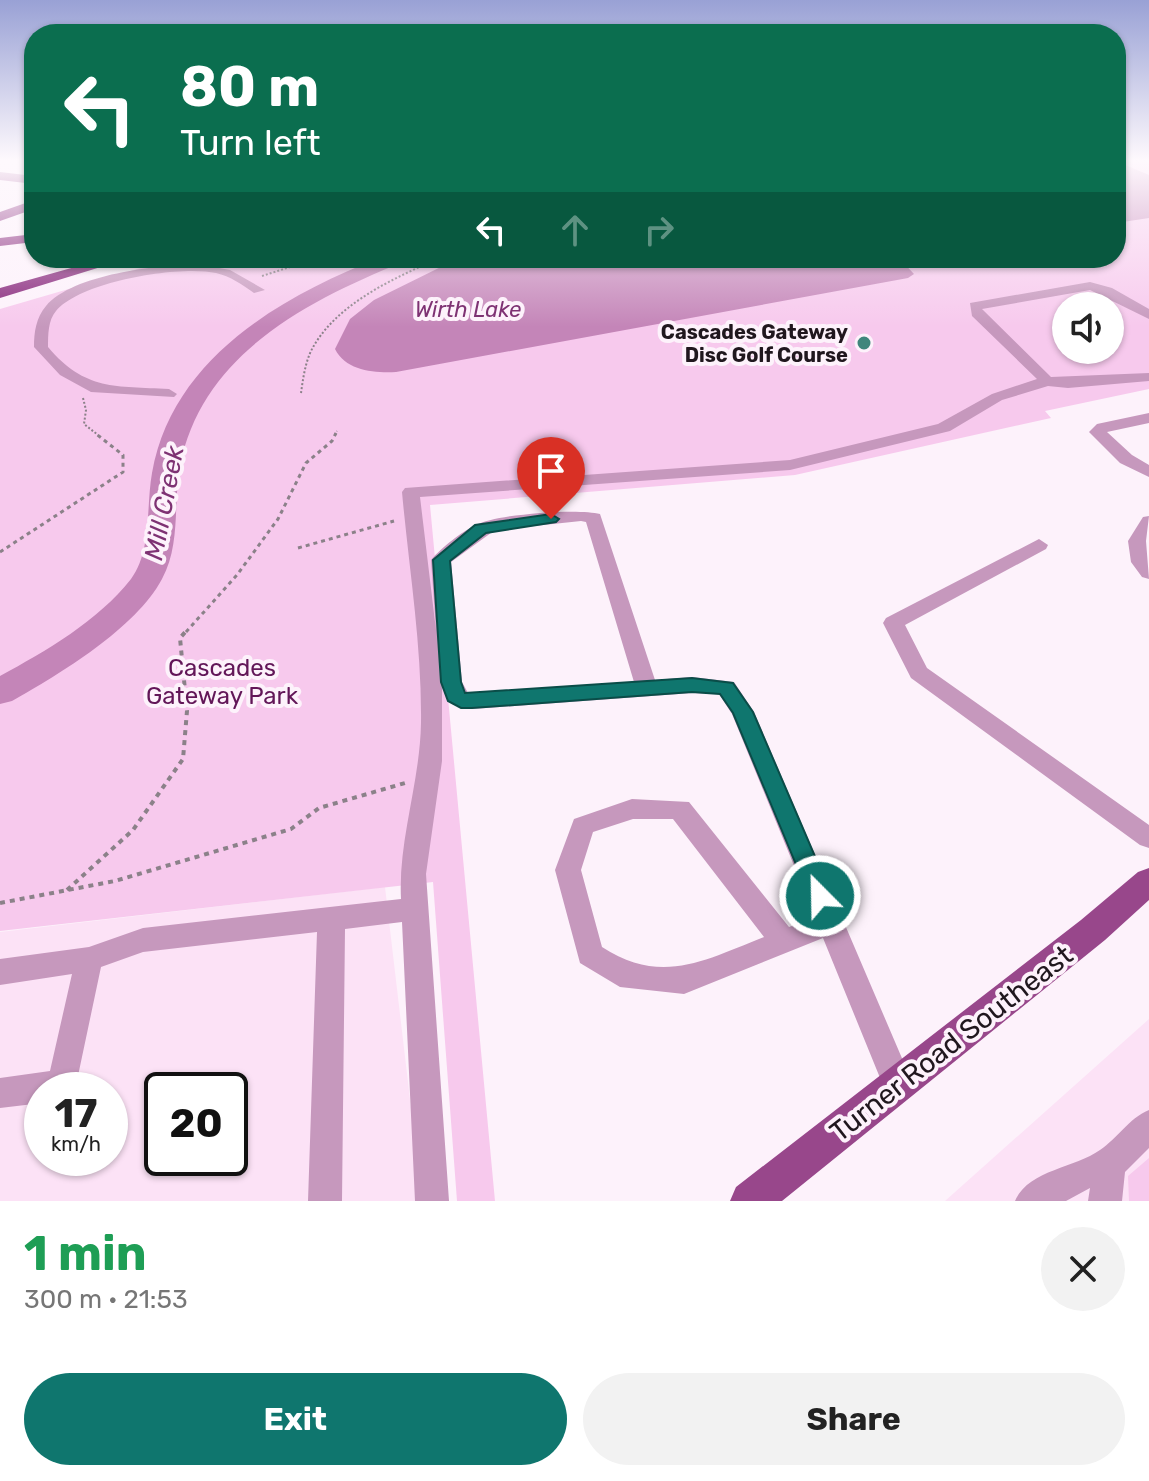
<!DOCTYPE html>
<html lang="en">
<head>
<meta charset="utf-8">
<style>
	body { margin:0; font-family:Rubik,sans-serif; background:#f2f2f2; color:#222; height:100vh; display:flex; flex-direction:column; font-size:30px; white-space:nowrap }
	* { box-sizing:border-box; margin:0 }
	p { font-size:26px; color:#767676 }
	.icon { flex:none; width:44px; height:44px; fill:none; stroke:currentColor; stroke-width:2; stroke-linecap:round; stroke-linejoin:round }
	.map { position:relative; height:1201px; overflow:hidden }
	.details { display:flex; flex-direction:column; background:#fff; flex:1 }
	.details>* { flex:none }
	.hud { position:absolute; left:24px; top:24px; width:1102px; height:244px; border-radius:32px; box-shadow:0 2px 6px #0004; background:#0b6e4f; color:#fff; overflow:hidden }
	.buttons { position:absolute; left:1052px; top:292px; display:grid; gap:16px }
	.buttons a { display:grid; place-items:center; width:72px; height:72px; border-radius:50%; background:#fff; box-shadow:0 2px 6px #0004; font-size:40px }
	.speed { position:absolute; left:24px; top:1072px; display:flex; gap:16px; font-size:40px; font-weight:700; text-align:center }
	.speed>* { display:grid; place-content:center; width:104px; height:104px; border-radius:50%; background:#fff; box-shadow:0 2px 6px #0004; line-height:1 }
	.speed small { font-size:20px; font-weight:400 }
	.speed .limit { border:4px solid #111; border-radius:12px; background:#fff; color:#111 }
	.pin { position:absolute; display:grid; place-items:center; width:68px; height:68px; color:#fff; margin:-82px -34px; border-radius:50% 50% 50% 0; rotate:-45deg; box-shadow:0 0 8px #0007 }
	.pin .icon { rotate:45deg }
	.me { position:absolute; width:88px; margin:-44px; rotate:337deg; stroke-linejoin:round; filter:drop-shadow(0 0 6px #0008) }
	.turn { display:flex; align-items:center; gap:28px; height:168px; padding:0 24px; font-size:36px }
	.turn .icon { width:104px; height:104px; stroke-width:2.5 }
	.turn b { display:block; font-size:56px; line-height:68px }
	.lanes { display:flex; align-items:center; height:76px; padding:0 24px; background:#0003; justify-content:center; gap:40px; direction:ltr }
	.lanes .off { opacity:.35 }
	.round { display:grid; place-items:center; flex:none; width:84px; height:84px; border-radius:42px; background:#f2f2f2 }
	.head { display:flex; align-items:center; justify-content:space-between; height:136px; padding:0 24px }
	h1 { font-size:48px; font-weight:700; line-height:60px; color:#1e9e55 }
	.cta { display:flex; gap:16px; margin-top:auto; padding:16px 24px }
	.cta a { flex:1; height:92px; border-radius:48px; background:#0f766e; color:#fff; font-size:32px; font-weight:700; line-height:92px; text-align:center }
	.cta a+a { background:#f2f2f2; color:#222 }
	.map>svg:first-child { display:block }
	.built { fill:#fce2f6; fill-rule:evenodd }
	.green { fill:#f7c9ed; fill-rule:evenodd }
	.water { fill:#c485b8 }
	.lines { fill:none; stroke-linecap:round; stroke-linejoin:round }
	.river { fill:#c485b8; fill-rule:evenodd }
	.path-far2 { stroke:#8b8189; stroke-width:2; stroke-dasharray:2 2; stroke-linecap:butt }
	.path-far1 { stroke:#8b8189; stroke-width:3; stroke-dasharray:4 4; stroke-linecap:butt }
	.path { stroke:#8b8189; stroke-width:4; stroke-dasharray:5 5; stroke-linecap:butt }
	.minor { fill:#c698bd; fill-rule:evenodd }
	.major { fill:#98478b; fill-rule:evenodd }
	.highway { fill:#852379; fill-rule:evenodd }
	.route { fill:#0f766e; stroke:#0a4d48; stroke-width:2 }
	.poi-dot { fill:#40867c; stroke:#fdf2fb; stroke-width:3 }
	.labels { text-anchor:middle; stroke-width:8; stroke-linejoin:round; paint-order:stroke }
	.far-poi-label { font-size:20px; font-weight:bold; fill:#20171e; stroke:#fdf2fb; text-anchor:end }
	.far-water-label { font-size:22px; font-style:italic; fill:#7e3273; stroke:#fdf2fb }
	.park-label { font-size:24px; fill:#621658; stroke:#fdf2fb }
	.water-label { font-size:26px; font-style:italic; fill:#7e3273; stroke:#fdf2fb }
	.near-street-label { font-size:28px; fill:#20171e; stroke:#fdf2fb }
</style>
</head>
<body>
<div class="map">
<svg width="1149" height="1201" viewBox="0 0 1149 1201">
	<rect width="100%" height="100%" fill="#fdf2fb"/>
	<path class="built" d="M385,887L422,1201H0V932ZM42,1090H110V1158H42ZM162,1090H230V1158H162Z
		M1149,1019V1201H945Z"/>
	<path class="green" d="M1116,159H1149V389L1045,411L1051,418L795,475L430,505L495,1201H457L433,882L0,931V309L175,258H1116ZM1066,306H1110V350H1066Z
		M1149,1158V1201H1129L1128,1176Z"/>
	<path class="water" d="M1116,161L1149,175V218L1116,223Z
		M459,258H899L914,274L908,278L396,372C374,373 346,371 335,349L350,319L374,300Z"/>
	<g class="lines">
		<path class="river" d="M379,258H406L403,262C307,301 202,354 180,466C173,503 181,544 162,579C136,628 60,674 12,701L0,704V676C46,651 98,621 131,579C152,551 146,506 152,473C172,359 280,297 379,258Z"/>
		<path class="path-far2" d="M262,276L318,258
			M301,393C303,379 305,364 311,351C335,304 394,278 440,258
			M83,398L86,410L84,424L98,435
			M335,435L337,431"/>
		<path class="path-far1" d="M298,548L394,521
			M0,552L123,472V455L95,433
			M186,632L237,575L278,519L306,463L332,441L336,433"/>
		<path class="path" d="M67,890L133,830L183,759L187,711L180,638L187,630
			M0,903L115,881L291,829L319,808L405,783"/>
		<path class="minor" d="M198,264L230,270L265,290L254,293C243,285 230,276 216,273C180,265 81,281 56,311C48,320 48,335 48,347C85,391 116,386 169,389L177,394L174,397L91,392L60,375L34,347C34,332 36,318 46,306C73,274 158,265 198,264Z
			M1090,282L1112,288L1149,309V319L1090,290L982,309L1051,377L1149,373V381L1068,388L1048,386L1002,400L950,431L790,470L420,497L436,630L431,560C441,548 461,532 476,525C497,514 578,508 600,514L655,680L692,677L734,682L754,712L913,1084L909,1095L898,1099L887,1095L823,938L684,994L620,987L580,963L555,870L574,819L632,799L689,802L789,927L815,917L732,714L719,694L692,693L472,709L452,704L442,687V761L426,874L449,1201H415L402,922L345,929L342,1201H308L317,932L143,952L101,967L75,1090H42V1103L0,1108V1078L50,1071L72,974L0,985V959L89,947L143,928L401,899C398,840 420,783 421,723C422,646 409,569 402,492L405,488L790,460L938,424L992,394L1037,379L972,316L970,303ZM581,521L586,522L634,682L468,693L462,682L451,562L495,530ZM633,819H673L764,937C705,960 662,986 602,947L581,870L593,832Z
			M1149,413V423L1107,432L1132,455L1149,465V477L1120,463L1089,432L1097,424Z
			M1149,516L1146,541L1149,579L1142,577L1131,562L1128,541L1143,517Z
			M1039,539L1048,545L1046,549L905,625L927,668L1149,825V848L1140,845L911,678L883,623L886,618Z
			M1149,1110V1148L1125,1172L1122,1201H1088L1090,1188L1066,1201H1015C1028,1170 1075,1168 1100,1150C1118,1138 1128,1119 1149,1110Z"/>
		<path class="major" d="M1149,868V900L1105,940L782,1201H730L736,1187L1081,920L1138,872Z"/>
		<path class="highway" d="M0,172L34,176V184L0,180Z
			M34,200V209L0,221V212Z
			M34,234V242L0,246V238Z
			M107,258H130L0,298V288Z"/>
	</g>
	<linearGradient id="sky" x2="0" y2="1"><stop stop-color="#99a1d5"/><stop offset="0.49" stop-color="#fef9fd"/><stop offset="1" stop-color="#fef9fd" stop-opacity="0"/></linearGradient>
	<rect width="1149" height="327" fill="url(#sky)"/>
	<path class="route" d="M551,514L559,519L556,522L486,533L450,561L461,682L465,693L692,678L733,683L753,712L832,896L829,903L820,906L812,903L733,713L720,694L692,692L472,708H461L448,701L441,682L433,560L475,525Z"/>
	<circle class="poi-dot" cx="864" cy="343" r="8"/>
	<g class="labels">
		<g class="far-poi-label">
			<text x="848" y="339">Cascades Gateway<tspan x="848" dy="23">Disc Golf Course</tspan></text>
		</g>
		<g class="far-water-label">
			<text x="468" y="317">Wirth Lake</text>
		</g>
		<g class="park-label">
			<text x="222" y="676">Cascades<tspan x="222" dy="28">Gateway Park</tspan></text>
		</g>
		<g class="water-label">
			<text transform="translate(164 503) rotate(-79)" y="9">Mill Creek</text>
		</g>
		<g class="near-street-label">
			<text transform="translate(951 1043) rotate(-38)" y="10">Turner Road Southeast</text>
		</g>
	</g>
</svg>
<div class="buttons">
<a><svg class="icon" aria-label="sound" viewBox="0 0 24 24"><path d="M4 9h4l5-4v14l-5-4H4zM17 9q2 3 0 6"/></svg></a>
</div>
<div class="speed"><div>17<small>km/h</small></div><div class="limit">20</div></div>
<div class="pin" style="left:551px;top:519px;background:#d93025"><svg class="icon" aria-label="arrive" viewBox="0 0 24 24"><path d="M6 21V4h12l-3 4 3 4H6"/></svg></div>
<svg class="me" style="left:820px;top:896px" viewBox="-20 -20 40 40"><circle r="17" fill="#0f766e" stroke="#fff" stroke-width="3"/><path d="M0-11L8 9 0 5-8 9z" fill="#fff"/></svg>
<div class="hud">
<div class="turn"><svg class="icon" aria-label="left" viewBox="0 0 24 24"><path d="M17 20v-9H6M10 6l-5 5 5 5"/></svg><div><b>80 m</b>Turn left</div></div>
<div class="lanes"><svg class="icon" aria-label="left" viewBox="0 0 24 24"><path d="M17 20v-9H6M10 6l-5 5 5 5"/></svg><svg class="icon off" aria-label="ahead" viewBox="0 0 24 24"><path d="M12 20V5M6 11l6-6 6 6"/></svg><svg class="icon off" aria-label="right" viewBox="0 0 24 24"><path d="M7 20v-9h11M14 6l5 5-5 5"/></svg></div>
</div>
</div>
<section class="details">
<div class="head"><div><h1>1 min</h1><p>300 m · 21:53</p></div><a class="round"><svg class="icon" aria-label="close" viewBox="0 0 24 24"><path d="M6 6l12 12M18 6L6 18"/></svg></a></div>
<div class="cta"><a>Exit</a><a>Share</a></div>
</section>
</body>
</html>
